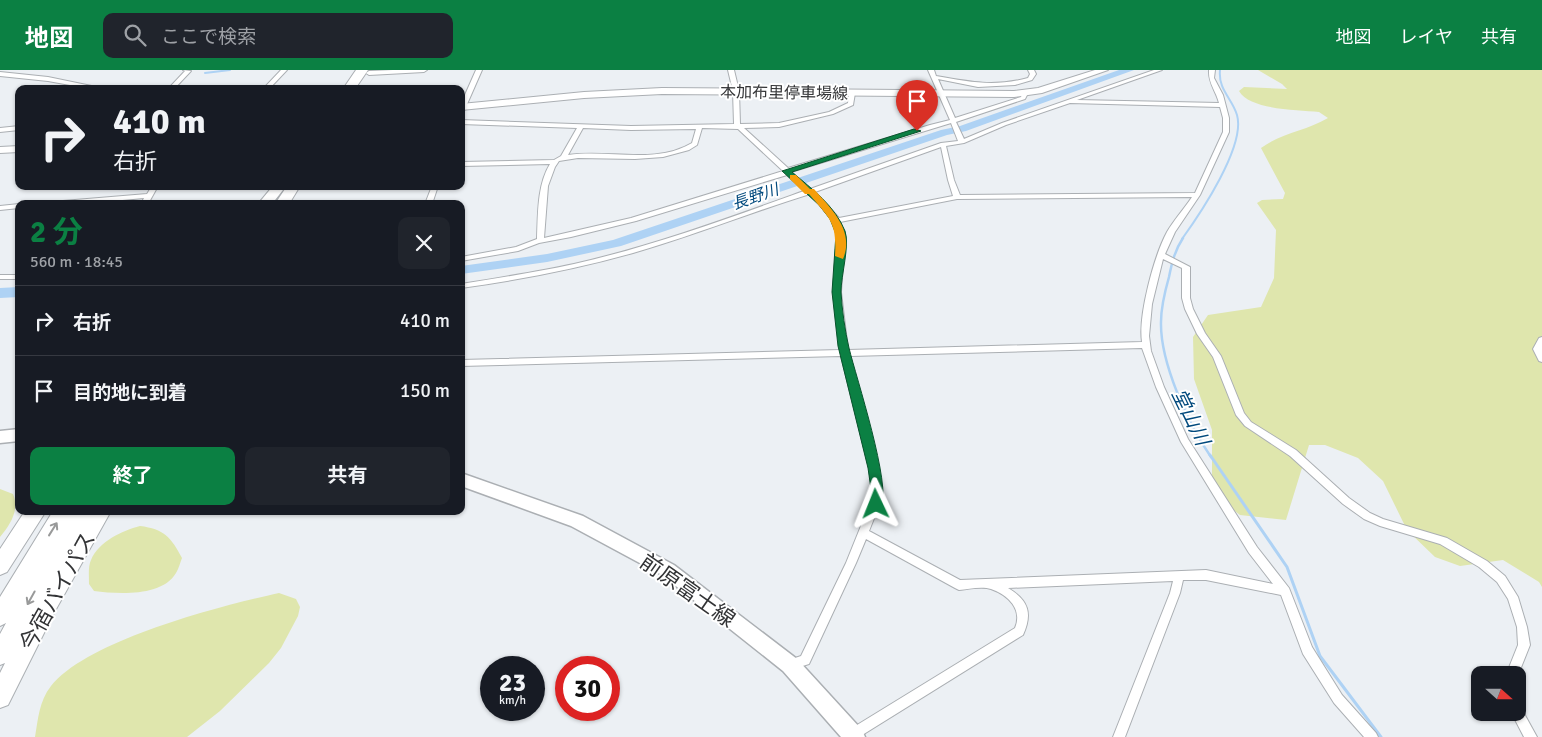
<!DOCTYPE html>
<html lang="ja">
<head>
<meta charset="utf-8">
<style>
	body { margin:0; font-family:Signika,"Noto Sans JP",sans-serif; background:#20242c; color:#f1f3f6; height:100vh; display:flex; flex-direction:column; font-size:19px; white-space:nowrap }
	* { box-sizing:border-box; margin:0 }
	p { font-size:16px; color:#9ea1a6 }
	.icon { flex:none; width:28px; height:28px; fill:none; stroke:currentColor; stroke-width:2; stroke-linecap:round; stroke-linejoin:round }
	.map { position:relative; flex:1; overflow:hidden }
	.sheet { position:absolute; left:15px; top:130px; width:450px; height:315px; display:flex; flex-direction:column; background:#171b24; border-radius:10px; box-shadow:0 1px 4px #0004 }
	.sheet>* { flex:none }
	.banner { position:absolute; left:15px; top:15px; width:450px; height:105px; border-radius:10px; box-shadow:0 1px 4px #0004; background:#171b24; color:#f1f3f6; overflow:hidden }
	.needle { width:32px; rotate:111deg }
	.controls { position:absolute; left:1471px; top:596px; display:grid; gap:10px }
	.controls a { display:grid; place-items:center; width:55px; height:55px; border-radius:10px; background:#171b24; box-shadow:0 1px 4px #0004; font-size:25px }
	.speed { position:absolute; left:480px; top:586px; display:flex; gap:10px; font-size:25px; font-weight:700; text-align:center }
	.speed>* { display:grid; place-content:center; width:65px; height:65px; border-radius:50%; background:#171b24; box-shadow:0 1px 4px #0004; line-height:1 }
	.speed small { font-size:12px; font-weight:400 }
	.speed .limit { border:8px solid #d22; background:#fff; color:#111 }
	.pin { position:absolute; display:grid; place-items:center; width:42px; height:42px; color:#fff; margin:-51px -21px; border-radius:50% 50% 50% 0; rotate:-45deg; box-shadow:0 0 5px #0007 }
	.pin .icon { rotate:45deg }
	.me { position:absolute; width:55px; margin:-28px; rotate:358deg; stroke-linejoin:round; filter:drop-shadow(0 0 4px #0008) }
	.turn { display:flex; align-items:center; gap:18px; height:105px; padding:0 15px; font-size:22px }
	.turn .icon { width:65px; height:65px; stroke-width:2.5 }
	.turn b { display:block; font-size:35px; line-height:42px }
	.round { display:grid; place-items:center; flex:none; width:52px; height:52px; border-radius:10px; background:#20242c }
	.head { display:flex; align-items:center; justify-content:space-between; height:85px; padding:0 15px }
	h1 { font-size:30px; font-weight:700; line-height:38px; color:#0b8043 }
	.primary-button { display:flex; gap:10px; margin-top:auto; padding:10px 15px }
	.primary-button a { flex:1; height:58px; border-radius:10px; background:#0b8043; color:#fff; font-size:20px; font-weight:700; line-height:58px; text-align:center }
	.primary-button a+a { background:#20242c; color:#f1f3f6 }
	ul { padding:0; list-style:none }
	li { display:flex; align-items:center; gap:15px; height:70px; padding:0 15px; border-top:1px solid #363941 }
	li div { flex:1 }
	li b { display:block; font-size:19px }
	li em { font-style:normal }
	header { display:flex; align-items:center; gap:30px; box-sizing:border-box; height:70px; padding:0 25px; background:#0b8043; color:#fff }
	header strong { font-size:24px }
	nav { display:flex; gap:28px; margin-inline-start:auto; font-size:18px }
	.search { width:350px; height:45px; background:#20242c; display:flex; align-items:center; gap:12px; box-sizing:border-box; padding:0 18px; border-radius:10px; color:#9ea1a6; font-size:19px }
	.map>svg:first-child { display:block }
	.green { fill:#dfe6ad }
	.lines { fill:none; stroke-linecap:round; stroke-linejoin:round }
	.stream-far2 { stroke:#aed2f4; stroke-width:2 }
	.stream-far1 { stroke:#aed2f4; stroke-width:2.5 }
	.stream { stroke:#aed2f4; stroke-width:3 }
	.river { fill:#aed2f4; fill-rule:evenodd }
	.street-casing { stroke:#abafb3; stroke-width:2 }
	.secondary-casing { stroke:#abafb3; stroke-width:2 }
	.primary-casing { stroke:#abafb3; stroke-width:3 }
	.highway-casing { stroke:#abafb3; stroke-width:2 }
	.street { fill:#fff; fill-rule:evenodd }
	.secondary { fill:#fff; fill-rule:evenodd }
	.primary { fill:#fff; fill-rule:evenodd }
	.highway { fill:#fff; fill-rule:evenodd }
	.oneway { stroke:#999a9a }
	.route { fill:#0b8043; stroke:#07532c }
	.slow { fill:#f59e0b }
	.labels { text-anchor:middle; stroke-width:4; stroke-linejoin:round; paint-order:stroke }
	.far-street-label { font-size:16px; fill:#333436; stroke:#fff }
	.far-water-label { font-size:16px; font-style:italic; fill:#00497d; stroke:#fff }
	.water-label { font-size:20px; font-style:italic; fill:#00497d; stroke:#fff }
	.near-street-label { font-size:22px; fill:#333436; stroke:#fff }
</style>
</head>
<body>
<header>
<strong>地図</strong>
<div class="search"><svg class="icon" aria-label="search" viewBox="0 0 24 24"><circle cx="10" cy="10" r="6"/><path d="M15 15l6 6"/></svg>ここで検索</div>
<nav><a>地図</a><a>レイヤ</a><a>共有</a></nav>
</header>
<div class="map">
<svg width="1542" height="667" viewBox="0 0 1542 667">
	<rect width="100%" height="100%" fill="#ecf0f4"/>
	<path class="green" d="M1258,0H1542V517L1539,512L1503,490L1460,496L1435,487L1407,460L1383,411L1358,388L1325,375H1309L1286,450L1240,445L1212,424V360L1194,309L1193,267L1208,245L1261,237L1274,208L1276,160L1257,133L1262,130L1283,129L1285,123L1261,78C1281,63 1306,61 1328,48L1319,42C1297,40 1250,40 1239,21L1244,17L1287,19L1282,14Z
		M0,419L13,424C20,440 10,455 0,467Z
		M140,456C164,459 171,467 182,488C180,493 179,498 176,503C162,527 118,524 94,521L89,514C89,506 88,496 91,490C99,471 122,461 140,456Z
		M279,523L296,529L300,537L298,546L281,578L269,593L220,641L187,667H35C38,650 39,631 51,616C88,570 220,536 279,523Z"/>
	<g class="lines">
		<path class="stream-far2" d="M205,3L230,0
			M1182,169C1200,144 1246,76 1237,45C1232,28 1218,20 1220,0"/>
		<path class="stream-far1" d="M1183,168C1175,180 1172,192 1169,207C1165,221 1161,237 1161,252C1160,292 1188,354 1211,387"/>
		<path class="stream" d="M1210,385L1287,497L1320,586L1381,667"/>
		<path class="river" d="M1119,0H1134L966,61L947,65L621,176L547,192L461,204V196L547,184L613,170L941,60L960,56Z
			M19,217V227L0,228V218Z"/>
		<defs>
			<path id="street" d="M183,0L191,1L174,19H168L185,1Z
				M281,0H287L269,19H263Z
				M393,0H427L424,2L369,5L366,3L369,1Z
				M476,0H482L464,41L461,43V34Z
				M728,0H734L739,21L740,54L779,53L829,42L848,33L849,23L852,21L855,23L853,35L833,44L779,57L744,58L788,98L930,55L950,50L928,0H934L936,6C969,12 995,17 1028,8L1030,4L1028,0H1034L1036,4L1032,10L1015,15L978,17L938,9L955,48L1021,27L1023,22L1028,23L1025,29L956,52L964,69L1002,53L1154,0H1162L1077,30L1219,33C1216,21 1208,13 1209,0H1215L1214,8L1223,25L1229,48V62L1200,125L1175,162L1165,184L1190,197V228L1193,239L1205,263L1221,286L1244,343L1251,352L1296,380L1349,428L1370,443L1383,449L1447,468L1487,491L1505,506L1518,527L1527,557L1530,575L1518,605H1506L1518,575L1517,557L1508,529L1497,512L1479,497L1440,474L1380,456L1364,449L1343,434L1290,386L1245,356L1236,345L1213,287L1197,264L1185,239L1182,228V198L1163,189L1152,234L1149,266L1151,281L1164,317L1188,369L1257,477L1289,518L1312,577L1342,625L1376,663L1378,667H1364L1334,633L1303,584L1281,525L1206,510H1183L1180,523L1125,667H1113L1170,523L1173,511L1008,518C1028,530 1033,543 1023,565L859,667H842L844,663L1015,558C1023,539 1008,525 991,519C982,516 968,519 959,520L955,518L866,469L856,493L809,594L790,600L786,599L784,595L786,591L801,586L846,493L873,426L869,398L841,286L461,296V290L840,280L833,222L837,164L832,149L810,124C751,142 693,166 633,183C576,199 519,210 461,218V214C499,208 537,202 574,194C653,176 729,148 804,121L787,105L636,151L571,167L539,173L518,181L461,191V187L516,177L537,169C538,145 537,115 550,94L461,96V92L554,90L561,86L577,58L461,54V50L631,56L734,54L733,21ZM1070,33L1220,37L1223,48V62L1195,123L960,125L954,110L946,76L964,73L1006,55ZM951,53L958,71L941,73L810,119L791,102ZM583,58L631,60L696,59L692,73C655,95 609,79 568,85ZM702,58L738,59L783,101L631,148L544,168L548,116L555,97L559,91L578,88L635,89L663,87L689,80L697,75ZM941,77L948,110L953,126L839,148L815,122ZM1192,127C1184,139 1174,150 1167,162C1154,186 1138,246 1142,272L848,280L841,222L845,164L840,152L957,129ZM1142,278L1156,317L1181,372L1249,483L1273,514L1206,500L960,510L869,461L883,426L879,398L850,286Z
				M0,2L48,7L106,19H92L48,11L0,6Z
				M19,56V60L0,62V58Z
				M152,116H158L148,134H141L144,128L79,134H48L51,132L147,124Z
				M432,116H438L432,134H425Z
				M19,134V138L0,140V136Z
				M0,205H19V209H0Z
				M1542,267V292L1539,291L1533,279L1539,268Z
				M1518,636L1521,638L1537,667H1524L1511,642H1518Z"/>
			<path id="secondary" d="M1095,0H1108L1042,23L1014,27L662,24L584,28L461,40V34L584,22L662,18L1014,21L1038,18Z
				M19,76V82L0,83V77Z"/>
			<path id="primary" d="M19,359V371L0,373V361Z
				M461,403L583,446L674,495L797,589L862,660L865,667H841L783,601L662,505L571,456L461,416Z"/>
			<path id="highway" d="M356,0H368L355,19H343Z
				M273,116H286L272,134H258Z
				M287,116H300L289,134H275Z
				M25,441H46L7,502L0,505V479Z
				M53,441H111L55,541L8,635L0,638V603L5,593L0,595V564L6,553L0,556V527Z"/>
		</defs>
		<use href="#street" class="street-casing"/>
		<use href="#secondary" class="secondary-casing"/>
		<use href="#primary" class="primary-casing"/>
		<use href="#highway" class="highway-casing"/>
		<use href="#street" class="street"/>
		<use href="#secondary" class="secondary"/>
		<use href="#primary" class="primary"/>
		<use href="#highway" class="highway"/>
	</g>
	<defs><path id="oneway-shaft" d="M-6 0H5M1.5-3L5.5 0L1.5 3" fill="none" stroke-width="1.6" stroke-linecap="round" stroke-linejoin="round" transform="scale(1.25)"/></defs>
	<g class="oneway">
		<use href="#oneway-shaft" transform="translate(53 459) rotate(-58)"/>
		<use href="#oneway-shaft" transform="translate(31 528) rotate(119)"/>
	</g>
	<path class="route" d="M914,59L921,61L792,102C812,119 835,136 845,161C850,175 841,205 841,222C842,240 845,261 849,278C856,307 892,416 881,438L876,439L870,434L872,426L868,398L838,276L832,222L836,164L830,149L819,135L782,101Z"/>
	<path class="slow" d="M790,105H796L810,119H814C831,139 855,160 843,189L835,186C837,152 830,149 809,124H805L790,109Z"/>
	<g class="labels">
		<g class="far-street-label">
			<text transform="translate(784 22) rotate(1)" y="6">本加布里停車場線</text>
		</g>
		<g class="far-water-label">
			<text transform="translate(755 126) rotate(-19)" y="6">長野川</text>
		</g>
		<g class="water-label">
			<text transform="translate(1191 347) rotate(64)" y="7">堂山川</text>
		</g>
		<g class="near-street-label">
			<text transform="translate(688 520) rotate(35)" y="8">前原富士線</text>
			<text transform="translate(57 521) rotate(-61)" y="8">今宿バイパス</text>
		</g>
	</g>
</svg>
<div class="controls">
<a><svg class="needle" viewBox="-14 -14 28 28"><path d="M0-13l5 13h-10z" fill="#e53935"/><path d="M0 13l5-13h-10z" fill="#9ea1a6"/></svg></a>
</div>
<div class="speed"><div>23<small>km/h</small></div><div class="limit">30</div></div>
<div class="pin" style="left:917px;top:61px;background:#d93025"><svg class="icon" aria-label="arrive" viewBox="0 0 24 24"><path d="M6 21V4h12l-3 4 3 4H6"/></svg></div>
<svg class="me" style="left:876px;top:434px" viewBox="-20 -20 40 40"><path d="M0-17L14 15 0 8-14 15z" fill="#0b8043" stroke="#fff" stroke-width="4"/></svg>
<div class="banner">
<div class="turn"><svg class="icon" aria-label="right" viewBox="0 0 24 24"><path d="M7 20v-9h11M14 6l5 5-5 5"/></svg><div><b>410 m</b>右折</div></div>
</div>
<section class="sheet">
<div class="head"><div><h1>2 分</h1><p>560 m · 18:45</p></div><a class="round"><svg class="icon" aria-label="close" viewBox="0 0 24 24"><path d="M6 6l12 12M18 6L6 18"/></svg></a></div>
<ul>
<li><svg class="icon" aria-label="right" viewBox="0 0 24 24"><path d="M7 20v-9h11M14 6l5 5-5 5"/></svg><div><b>右折</b></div><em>410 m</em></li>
<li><svg class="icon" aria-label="arrive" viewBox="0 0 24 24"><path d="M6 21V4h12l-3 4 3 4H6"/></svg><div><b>目的地に到着</b></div><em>150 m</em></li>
</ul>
<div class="primary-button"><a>終了</a><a>共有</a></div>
</section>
</div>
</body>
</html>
